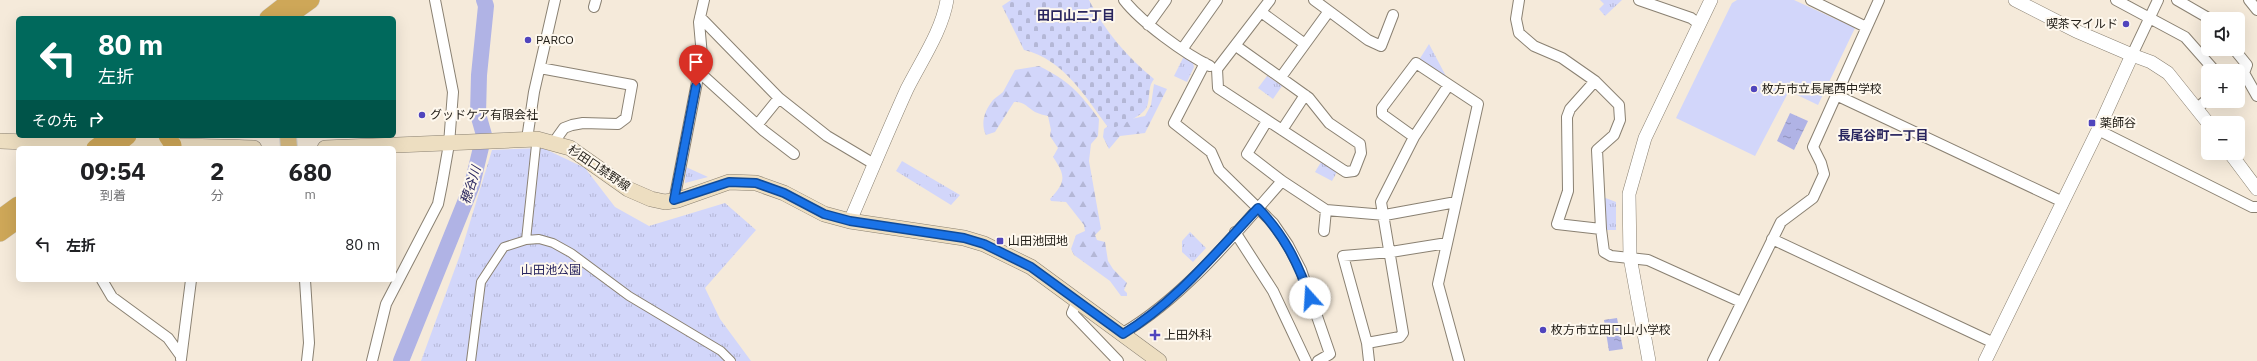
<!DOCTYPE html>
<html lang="ja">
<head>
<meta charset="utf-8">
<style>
	body { margin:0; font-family:"IBM Plex Sans","Noto Sans JP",sans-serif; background:#f2f2f2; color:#202124; height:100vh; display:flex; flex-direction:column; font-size:15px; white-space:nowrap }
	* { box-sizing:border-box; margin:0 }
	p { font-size:13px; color:#757577 }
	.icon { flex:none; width:22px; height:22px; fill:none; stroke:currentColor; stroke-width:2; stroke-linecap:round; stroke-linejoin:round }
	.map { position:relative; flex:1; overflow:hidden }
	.details { position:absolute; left:16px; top:146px; width:380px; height:136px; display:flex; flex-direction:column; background:#fff; border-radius:6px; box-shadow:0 4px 16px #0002 }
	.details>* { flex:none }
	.guide { position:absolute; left:16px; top:16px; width:380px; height:122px; border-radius:6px; box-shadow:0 4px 16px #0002; background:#00695c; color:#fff; overflow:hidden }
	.fabs { position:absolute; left:2201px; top:12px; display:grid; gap:8px }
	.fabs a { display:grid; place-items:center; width:44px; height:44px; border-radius:6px; background:#fff; box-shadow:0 4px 16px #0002; font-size:20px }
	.pin { position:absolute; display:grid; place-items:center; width:34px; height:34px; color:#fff; margin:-41px -17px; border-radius:50% 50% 50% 0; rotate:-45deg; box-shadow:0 0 4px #0007 }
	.pin .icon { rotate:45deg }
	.me { position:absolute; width:44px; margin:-22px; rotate:341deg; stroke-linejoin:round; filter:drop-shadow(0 0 3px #0008) }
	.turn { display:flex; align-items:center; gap:14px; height:84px; padding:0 16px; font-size:18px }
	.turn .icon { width:52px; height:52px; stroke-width:2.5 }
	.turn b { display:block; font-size:28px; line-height:34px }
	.then { display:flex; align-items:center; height:38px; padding:0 16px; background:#0003; gap:8px; font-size:15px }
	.eta { display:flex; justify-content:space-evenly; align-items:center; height:68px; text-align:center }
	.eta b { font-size:24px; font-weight:700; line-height:28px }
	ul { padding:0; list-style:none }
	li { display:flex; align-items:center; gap:12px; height:60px; padding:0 16px }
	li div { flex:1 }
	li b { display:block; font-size:15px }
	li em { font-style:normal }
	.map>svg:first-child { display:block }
	.forest { fill:url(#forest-firs) }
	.cemetery { fill:url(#cemetery-stones) }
	.park { fill:url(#park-tufts) }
	.pitch { fill:#d2d6fa }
	.water { fill:url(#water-ripples) }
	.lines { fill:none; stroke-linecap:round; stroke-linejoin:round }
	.river { stroke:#b0b3e5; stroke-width:16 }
	.pedestrian-casing { stroke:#8a8172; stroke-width:10 }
	.minor-casing { stroke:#8a8172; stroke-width:12 }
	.tertiary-casing { stroke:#8a8172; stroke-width:14 }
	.secondary-casing { stroke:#8a8172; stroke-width:16 }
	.primary-casing { stroke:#d3d2d1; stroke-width:18 }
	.trunk-casing { stroke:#d3d2d1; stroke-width:18 }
	.pedestrian { stroke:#fff; stroke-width:8 }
	.minor { stroke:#fff; stroke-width:10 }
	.tertiary { stroke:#fff; stroke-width:13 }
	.secondary { stroke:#eddec1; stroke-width:15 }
	.primary { stroke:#dabd82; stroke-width:16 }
	.trunk { stroke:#cea758; stroke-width:17 }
	.route-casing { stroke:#114b97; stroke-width:10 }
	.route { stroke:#1a73e8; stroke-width:7 }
	.poi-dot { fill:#5045bd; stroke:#fef8ee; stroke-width:1.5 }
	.labels { text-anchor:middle; stroke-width:4; stroke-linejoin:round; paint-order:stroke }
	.poi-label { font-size:12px; fill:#24201a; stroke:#fef8ee; text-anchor:start }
	.street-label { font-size:12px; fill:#24201a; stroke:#fef8ee }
	.park-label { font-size:12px; fill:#27235d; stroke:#fef8ee }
	.neighbourhood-label { font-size:13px; font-weight:bold; fill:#28245e; stroke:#fef8ee }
	.water-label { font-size:13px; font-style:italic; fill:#26235d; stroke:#fef8ee }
</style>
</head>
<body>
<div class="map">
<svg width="2257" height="361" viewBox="0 0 2257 361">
	<defs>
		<pattern id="forest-firs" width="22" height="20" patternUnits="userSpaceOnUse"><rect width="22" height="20" fill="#d2d6fa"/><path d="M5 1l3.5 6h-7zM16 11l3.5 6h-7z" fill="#b4b7d6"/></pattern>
		<pattern id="cemetery-stones" width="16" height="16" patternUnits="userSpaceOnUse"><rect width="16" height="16" fill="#d2d6fa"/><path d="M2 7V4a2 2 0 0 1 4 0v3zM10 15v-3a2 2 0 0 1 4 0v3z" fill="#b4b7d6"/></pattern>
		<pattern id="park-tufts" width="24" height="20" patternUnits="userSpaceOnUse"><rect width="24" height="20" fill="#d2d6fa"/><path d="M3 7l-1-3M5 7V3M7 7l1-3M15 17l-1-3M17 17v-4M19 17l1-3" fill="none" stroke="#b4b7d6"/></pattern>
		<pattern id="water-ripples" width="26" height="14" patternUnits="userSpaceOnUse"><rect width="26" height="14" fill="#b0b3e5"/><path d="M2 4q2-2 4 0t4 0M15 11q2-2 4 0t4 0" fill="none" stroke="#8f91b9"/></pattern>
	</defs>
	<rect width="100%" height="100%" fill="#f5eada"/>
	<path class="forest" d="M1039,66C1069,81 1079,92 1099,119L1098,136L1091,144L1089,161L1101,229L1095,235L1097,240L1105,242L1108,261L1113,269L1127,283L1124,290L1127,293V296H1121L1110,281L1074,255L1071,249L1076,235L1085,231L1084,225L1066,202L1051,201L1050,199C1066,182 1066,176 1053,157L1058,148L1050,136L1051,130L1048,116C1044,115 1039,114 1035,112C1027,107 1024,101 1014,102L995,132L986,135C980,123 985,110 993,100C996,97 1000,95 1003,92C1007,85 1011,77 1015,70Z
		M1154,84L1167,89L1145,133L1120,136L1109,149L1103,137L1104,129L1112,123L1145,116L1151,105Z"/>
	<path class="cemetery" d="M1011,0H1089C1104,30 1128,58 1154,79C1148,87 1150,94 1148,103C1146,117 1120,124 1110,130C1087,99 1064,59 1024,50L1002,6Z"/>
	<path class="park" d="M1600,0H1622L1605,16L1599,9L1604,4Z
		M1429,44L1447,78L1419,60Z
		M1184,56L1192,59L1194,67L1187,82L1174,76Z
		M1267,76L1282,86L1273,99L1258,88Z
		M543,148L585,168L615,207L649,226L725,203L756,230L705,288L720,319L751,361H421L460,255L492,150Z
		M902,161L960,195L951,205L896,171Z
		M1321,162L1338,170L1332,181L1315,172Z
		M686,167L708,177L685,183Z
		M1603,197L1616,202V230H1605Z
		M1190,232L1206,248L1193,262L1182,252V241Z"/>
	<path class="pitch" d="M1737,0H1794L1855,28L1818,105L1789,91L1755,156L1676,118L1732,3Z"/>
	<path class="water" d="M1790,113L1808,121L1794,150L1777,141Z
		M1617,318L1623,349L1609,351L1604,320Z"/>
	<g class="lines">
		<path class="river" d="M401,361L472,185L484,135L478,114L479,75L486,6L484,0"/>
		<defs>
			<path id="pedestrian" d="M526,240L536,145
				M471,361L481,282L504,247L526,240L539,239L553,243L571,253L629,296L721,351L731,361"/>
			<path id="minor" d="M1124,0C1141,22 1185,54 1210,66
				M1519,0L1516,19L1519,33L1534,46L1562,58L1595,81L1619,105L1620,120L1614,135L1597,150L1601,229L1604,252L1611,256L1648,260L1741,302
				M1639,0L1691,18L1699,24
				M1811,0L1866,27
				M2116,0L2185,37L2215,71
				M2177,0L2210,19
				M2249,0L2257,10
				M594,7L596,0
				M1329,11L1368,40L1381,46L1393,15
				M1261,12L1305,44
				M700,17L779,98L827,136L874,164
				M1148,25L1166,0
				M1236,46L1309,98L1329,123L1360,144L1361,153L1354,171L1346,172L1218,88L1217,69L1270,0
				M1183,48L1217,0
				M2234,49L2247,65L2244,73L2238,77
				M2132,55L2158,0
				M1205,63L1174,123L1211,152L1219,170L1273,223L1288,245L1301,270L1330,354L1318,361
				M540,68L632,85L626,118L618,124L583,123L572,125L564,128L554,142
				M699,72L764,131L794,154
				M2244,73L2257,96
				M1281,77L1329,11L1314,0
				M1595,81L1570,109L1567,117L1568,191L1557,224L1601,229
				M1836,95L2063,202
				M2197,108L2208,99
				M1267,121L1247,154L1282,181L1326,210L1385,215L1456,202
				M758,124L779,98
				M1282,130L1305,95
				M2098,130L2252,207H2257
				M1414,137L1382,114V108L1416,63L1478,104L1438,284L1459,361
				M527,139L534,92L555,0
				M674,201L702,56L699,22L704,0
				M1324,231L1326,210
				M1235,232L1273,291L1306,361
				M1772,239L1994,343
				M102,280L112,297L168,338L181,356
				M305,280L309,343L307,361
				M1077,301L1072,313L1118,361
				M1123,333C1184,297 1236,233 1282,181
				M1367,343L1400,337L1403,333L1381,202L1414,137L1448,86
				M181,359L191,280
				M372,361L386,304L438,204L442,184L449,144L453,92L435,0
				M1369,361L1367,343L1343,256L1391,252L1447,243
				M1713,361L1781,222L1813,198L1824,174L1821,163L1813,147L1879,0"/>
			<path id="tertiary" d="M2015,0L2076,31L2132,55L2151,62L2168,73L2208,123
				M2230,153L2257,189
				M850,221C869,177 887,133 907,89C921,61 942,31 947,0
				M1649,361L1630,257L1629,194L1645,138L1711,0
				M1985,361L2098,130L2132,55"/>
			<path id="secondary" d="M0,141C85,145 169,145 254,148
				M325,148L537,139L570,148L628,189L651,199L665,202L678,200L729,182L756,183L784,193L824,214L850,221L964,238L984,244L1031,267L1159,361"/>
			<path id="primary" d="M288,136L289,148"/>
			<path id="trunk" d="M268,18L291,0
				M286,18L311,0
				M167,136L173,145
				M95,148L111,136
				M113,148L128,136
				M0,218L18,205
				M0,233L18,220"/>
		</defs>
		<use href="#pedestrian" class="pedestrian-casing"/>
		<use href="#minor" class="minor-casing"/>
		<use href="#tertiary" class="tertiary-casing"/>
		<use href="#secondary" class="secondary-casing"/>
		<use href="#primary" class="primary-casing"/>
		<use href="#trunk" class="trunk-casing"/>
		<use href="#pedestrian" class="pedestrian"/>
		<use href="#minor" class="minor"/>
		<use href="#tertiary" class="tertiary"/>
		<use href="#secondary" class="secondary"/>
		<use href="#primary" class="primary"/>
		<use href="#trunk" class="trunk"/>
	</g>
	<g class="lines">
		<defs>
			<path id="route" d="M696,86L674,200L729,182L756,183L784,193L824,214L850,221L964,238L984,244L1031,267L1123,334C1176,302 1216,252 1258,208C1284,235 1298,263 1310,298"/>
		</defs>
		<use href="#route" class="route-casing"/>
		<use href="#route" class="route"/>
	</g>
	<g class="poi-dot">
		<circle cx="2126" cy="24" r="4"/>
		<circle cx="528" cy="40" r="4"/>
		<circle cx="1754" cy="89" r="4"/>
		<circle cx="422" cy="115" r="4"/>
		<rect x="2088" y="119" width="8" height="8" rx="2"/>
		<rect x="996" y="237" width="8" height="8" rx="2"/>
		<circle cx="1543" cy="330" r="4"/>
		<path d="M1153 329h4v4h4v4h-4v4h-4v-4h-4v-4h4z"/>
	</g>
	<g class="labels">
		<g class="poi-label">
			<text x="2118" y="28" text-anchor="end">喫茶マイルド</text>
			<text x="536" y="44">PARCO</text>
			<text x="1762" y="93">枚方市立長尾西中学校</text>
			<text x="430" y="119">グッドケア有限会社</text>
			<text x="2100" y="127">薬師谷</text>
			<text x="1008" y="245">山田池団地</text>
			<text x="1551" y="334">枚方市立田口山小学校</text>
			<text x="1164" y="339">上田外科</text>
		</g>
		<g class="street-label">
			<text transform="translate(599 168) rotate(34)" y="4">杉田口禁野線</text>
		</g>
		<g class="park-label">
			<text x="551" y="274">山田池公園</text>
		</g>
		<g class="neighbourhood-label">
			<text x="1076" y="20">田口山二丁目</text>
			<text x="1883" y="140">長尾谷町一丁目</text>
		</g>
		<g class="water-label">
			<text transform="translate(470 185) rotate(-72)" y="5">穂谷川</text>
		</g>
	</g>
</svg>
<div class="fabs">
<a><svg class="icon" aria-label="sound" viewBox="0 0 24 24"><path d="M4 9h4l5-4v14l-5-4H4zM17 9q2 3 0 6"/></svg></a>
<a>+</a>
<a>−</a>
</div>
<div class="pin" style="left:696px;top:86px;background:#d93025"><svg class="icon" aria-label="arrive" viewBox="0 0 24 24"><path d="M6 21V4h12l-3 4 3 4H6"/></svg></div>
<svg class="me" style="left:1310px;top:298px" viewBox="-20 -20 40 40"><circle r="19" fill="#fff"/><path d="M0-13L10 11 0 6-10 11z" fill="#1a73e8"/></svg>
<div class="guide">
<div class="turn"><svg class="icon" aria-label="left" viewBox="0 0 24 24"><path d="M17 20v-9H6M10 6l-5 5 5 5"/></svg><div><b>80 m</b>左折</div></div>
<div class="then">その先<svg class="icon" aria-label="right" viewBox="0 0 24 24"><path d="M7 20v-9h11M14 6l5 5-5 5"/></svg></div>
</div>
<section class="details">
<div class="eta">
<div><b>09:54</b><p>到着</p></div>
<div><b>2</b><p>分</p></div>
<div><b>680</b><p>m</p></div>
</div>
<ul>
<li><svg class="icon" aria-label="left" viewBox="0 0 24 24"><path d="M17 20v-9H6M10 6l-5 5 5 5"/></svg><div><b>左折</b></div><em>80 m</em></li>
</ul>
</section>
</div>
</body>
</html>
